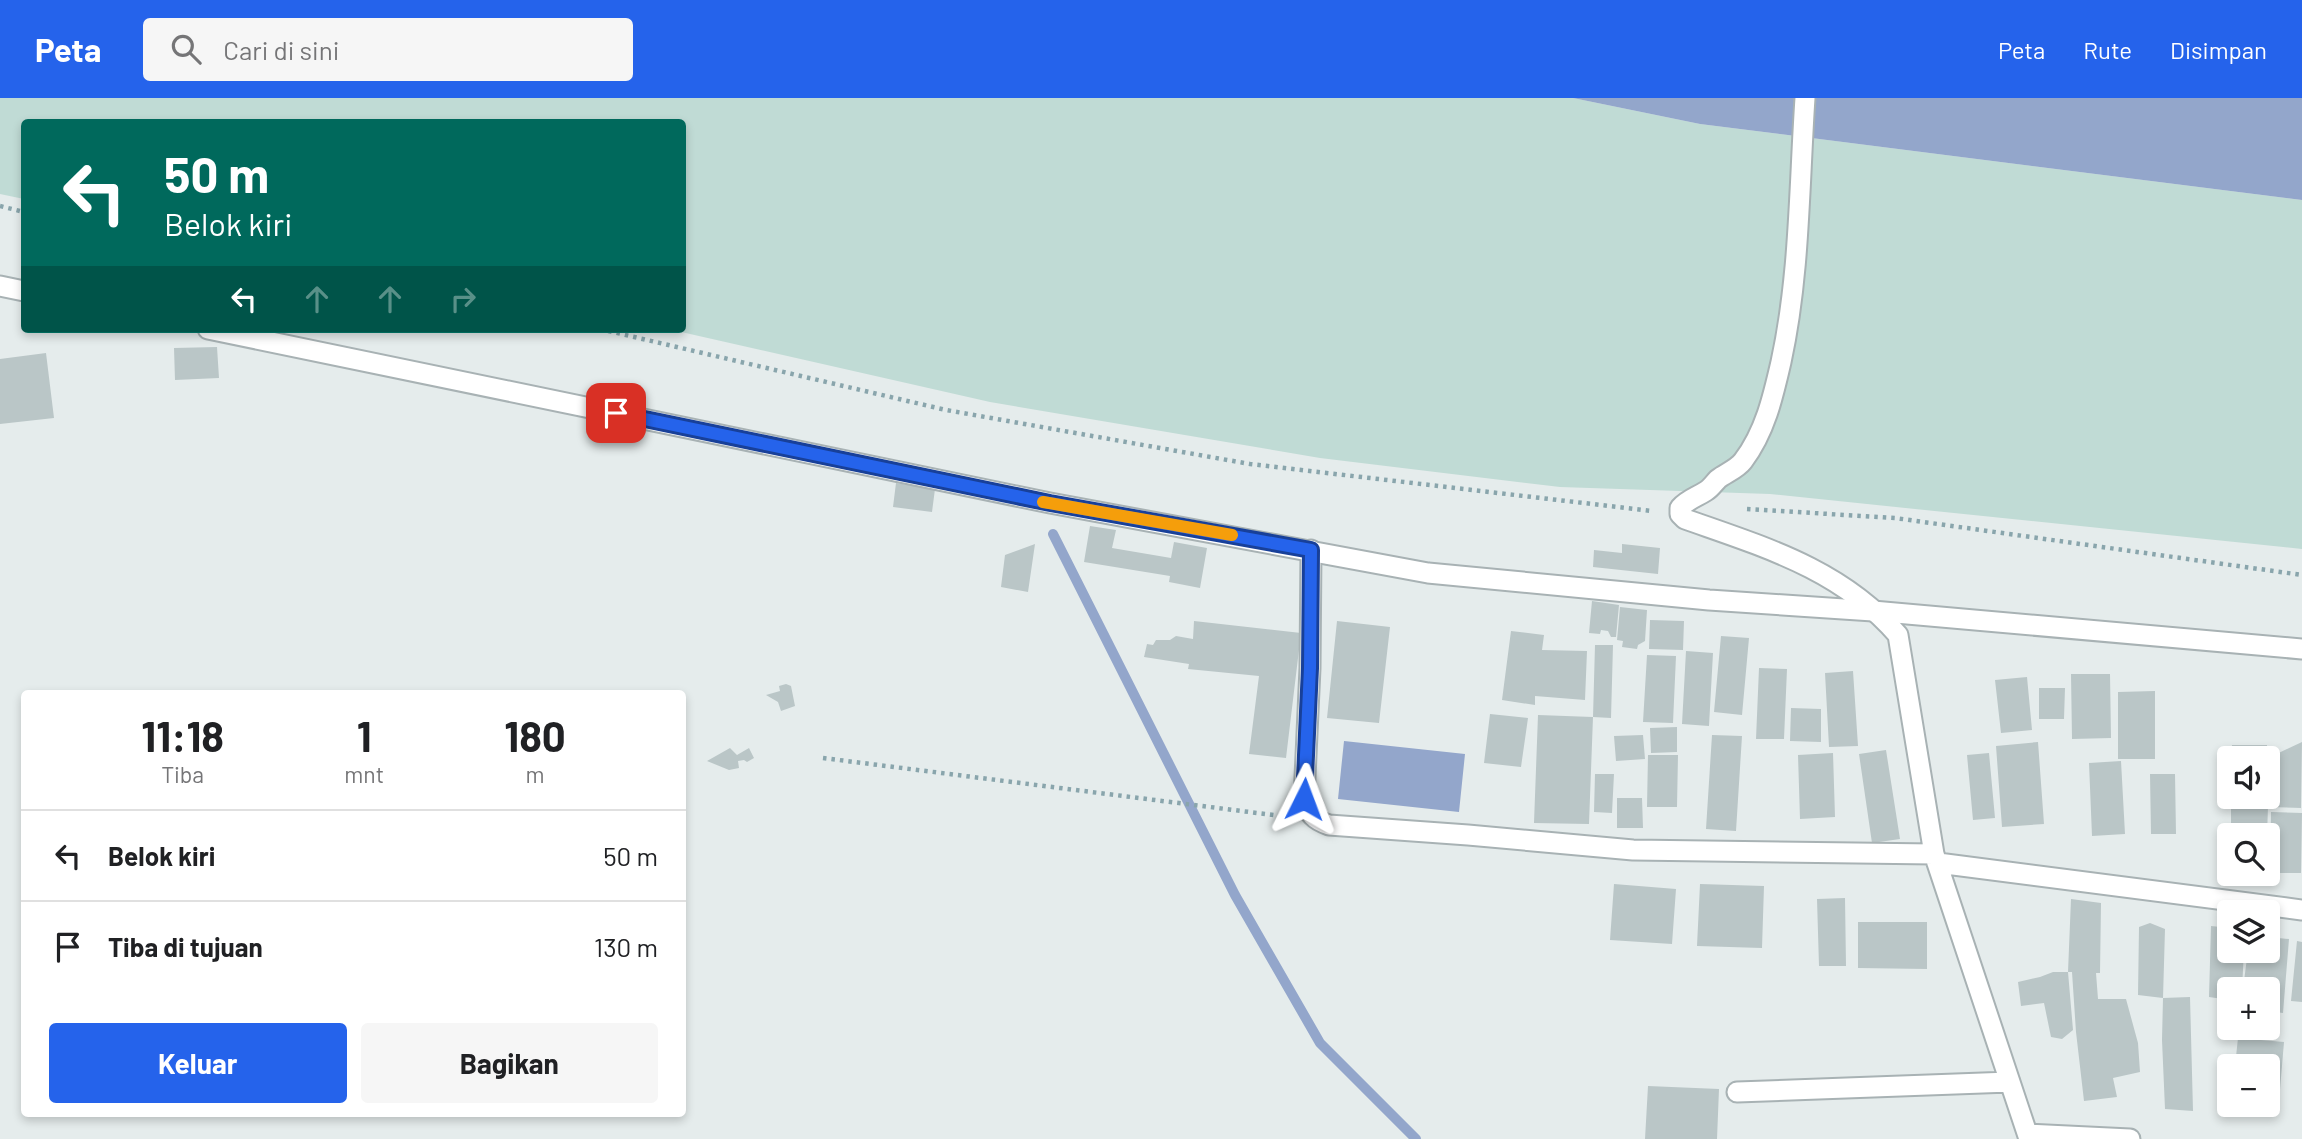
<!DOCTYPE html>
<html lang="id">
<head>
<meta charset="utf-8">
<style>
	body { margin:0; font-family:Barlow,sans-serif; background:#f6f6f6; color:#202124; height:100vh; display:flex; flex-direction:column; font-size:26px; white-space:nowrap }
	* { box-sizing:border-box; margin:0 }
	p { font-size:23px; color:#757577 }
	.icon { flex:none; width:38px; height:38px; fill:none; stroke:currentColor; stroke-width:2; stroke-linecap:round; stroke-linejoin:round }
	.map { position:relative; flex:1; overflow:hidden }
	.sheet { position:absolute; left:21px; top:592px; width:665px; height:427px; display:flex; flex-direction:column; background:#fff; border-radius:7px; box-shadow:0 4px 10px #0003 }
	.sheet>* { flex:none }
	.guide { position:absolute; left:21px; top:21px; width:665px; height:214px; border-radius:7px; box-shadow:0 4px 10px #0003; background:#00695c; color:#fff; overflow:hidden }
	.controls { position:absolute; left:2217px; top:648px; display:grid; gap:14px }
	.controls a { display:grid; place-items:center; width:63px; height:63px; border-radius:7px; background:#fff; box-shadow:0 4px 10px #0003; font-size:35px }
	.pin { position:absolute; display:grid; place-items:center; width:60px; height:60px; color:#fff; margin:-30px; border-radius:14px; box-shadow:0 4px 10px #0006 }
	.me { position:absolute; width:77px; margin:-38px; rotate:3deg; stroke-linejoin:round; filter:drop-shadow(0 0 5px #0008) }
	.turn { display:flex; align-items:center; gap:24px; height:147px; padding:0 28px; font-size:32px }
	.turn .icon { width:91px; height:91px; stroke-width:2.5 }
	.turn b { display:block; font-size:49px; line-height:60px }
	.lanes { display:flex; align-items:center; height:66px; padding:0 28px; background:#0003; justify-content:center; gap:35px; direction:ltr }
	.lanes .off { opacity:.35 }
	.eta { display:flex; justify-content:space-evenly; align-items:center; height:119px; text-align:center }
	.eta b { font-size:42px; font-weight:700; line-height:49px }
	.button { display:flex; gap:14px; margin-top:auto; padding:14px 28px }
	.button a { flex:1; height:80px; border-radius:7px; background:#2563eb; color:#fff; font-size:28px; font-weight:700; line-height:80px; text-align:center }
	.button a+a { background:#f6f6f6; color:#202124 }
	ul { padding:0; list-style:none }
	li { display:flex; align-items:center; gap:21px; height:91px; padding:0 28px; border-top:2px solid #e0e0e0 }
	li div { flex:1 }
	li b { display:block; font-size:26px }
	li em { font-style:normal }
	header { display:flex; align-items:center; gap:42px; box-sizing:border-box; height:98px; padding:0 35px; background:#2563eb; color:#fff }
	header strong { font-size:33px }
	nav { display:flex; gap:38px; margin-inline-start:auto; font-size:24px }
	.search { width:490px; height:63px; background:#f6f6f6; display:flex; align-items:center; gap:18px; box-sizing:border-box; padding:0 24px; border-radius:7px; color:#757577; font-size:26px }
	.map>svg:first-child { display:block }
	.green { fill:#c0dbd5 }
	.water { fill:#93a6cb }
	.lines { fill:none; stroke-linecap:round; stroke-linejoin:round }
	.stream { stroke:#93a6cb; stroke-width:10 }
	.building { fill:#bac6c7 }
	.minor-casing { stroke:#a8b2b4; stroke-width:23 }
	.tertiary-casing { stroke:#a8b2b4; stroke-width:23 }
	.path { stroke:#89a5ac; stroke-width:4.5; stroke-dasharray:3.5 5; stroke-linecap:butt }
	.minor { stroke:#fff; stroke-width:19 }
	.tertiary { stroke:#fff; stroke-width:19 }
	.route-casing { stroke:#184099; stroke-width:18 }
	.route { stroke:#2563eb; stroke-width:12 }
	.slow { stroke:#f59e0b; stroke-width:12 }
</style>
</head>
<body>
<header>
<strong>Peta</strong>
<div class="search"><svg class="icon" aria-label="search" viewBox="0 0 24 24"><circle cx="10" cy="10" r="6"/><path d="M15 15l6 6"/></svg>Cari di sini</div>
<nav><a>Peta</a><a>Rute</a><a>Disimpan</a></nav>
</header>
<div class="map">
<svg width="2302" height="1041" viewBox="0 0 2302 1041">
	<rect width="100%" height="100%" fill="#e5ecec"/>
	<path class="green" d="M0,0H1573L1700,26L2302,102V451L1770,396L1560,389L1320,360L990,304L668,231H682V24H24V101L0,96Z"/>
	<path class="water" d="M1573,0H2302V102L1700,26Z
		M1344,643L1465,656L1459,714L1338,701Z"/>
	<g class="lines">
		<path class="stream" d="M1053,436L1235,797L1320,945L1416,1041"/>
	</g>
	<path class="building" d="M217,249L219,280L175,282L174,250Z
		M46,255L54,320L0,326V261Z
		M896,385L935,391L932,414L893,409Z
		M1090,428L1116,432L1112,450L1171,460L1174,444L1207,450L1200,490L1169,484L1170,478L1084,464Z
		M1035,446L1028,494L1001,489L1005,457Z
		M1622,446L1660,450L1658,476L1593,469L1594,452L1622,455Z
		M1592,503L1619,507L1616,539H1611L1608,533L1601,532L1600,536L1589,535Z
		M1620,509L1647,512L1645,543L1638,547L1637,551L1622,549L1623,543L1617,542Z
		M1650,522L1684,523L1683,552L1649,551Z
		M1194,523L1301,535L1286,660L1249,656L1259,578L1188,571L1189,566L1144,559L1147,546L1153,547L1156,542H1170L1176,538L1193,541Z
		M1337,523L1390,529L1379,625L1327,620Z
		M1511,533L1544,537L1542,552L1587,553L1585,602L1535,598V607L1502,602Z
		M1721,538L1749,540L1742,617L1714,614Z
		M1595,547H1613L1611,620L1593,619Z
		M1686,553L1713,555L1709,628L1682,626Z
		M1647,557L1676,558L1673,625L1643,624Z
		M1759,570L1787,571L1784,641H1756Z
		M1853,573L1858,648L1829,649L1825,575Z
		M2071,576H2110L2111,640L2072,641Z
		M2027,579L2032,632L2001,635L1995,582Z
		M786,586L791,588L795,608L781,613L778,604L766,597L780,593L779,588Z
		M2039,590H2065L2064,621H2039Z
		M2155,593V661H2118V594Z
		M1791,610L1821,611V644L1790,643Z
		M1490,616L1528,620L1521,669L1484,665Z
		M1538,617L1593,619L1589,726L1534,725Z
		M1677,629V654L1651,655L1650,630Z
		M1643,637L1645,661L1616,663L1614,638Z
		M1712,637L1742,638L1736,733L1706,731Z
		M2038,644L2044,726L2002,729L1996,648Z
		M2302,644L2301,710L2268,709L2267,737H2231V698H2268V660Z
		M2232,647H2267V660H2231Z
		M730,650L737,657L749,650L754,660L747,664L744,662L738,663L739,670L729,672L707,663Z
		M1886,652L1900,741L1872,745L1859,656Z
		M1833,655L1835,719L1800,721L1798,657Z
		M1989,655L1995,720L1973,722L1967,657Z
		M1648,657H1678L1677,709H1647Z
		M2121,663L2125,736L2092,738L2089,665Z
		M1595,676H1614L1612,715L1594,714Z
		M2150,676H2175L2176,736H2151Z
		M1617,700H1642L1643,730H1617Z
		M2271,714L2302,715L2301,775H2270Z
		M1614,786L1676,791L1672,846L1610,842Z
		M1700,786L1764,788L1762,850L1697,848Z
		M1845,800L1846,868H1819L1817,801Z
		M2071,801L2101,805L2100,875H2096L2098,901H2126L2138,945L2140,974L2113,980L2117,999L2084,1003L2076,934L2072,874H2068L2073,932L2062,941L2051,939L2044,905L2021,908L2018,884L2040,879L2053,874H2068Z
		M1858,824H1927V871L1858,870Z
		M2150,825L2165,831L2163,900L2138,897L2139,829Z
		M2211,828L2230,830V852H2244L2242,891H2230V902L2209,899Z
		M2268,839L2289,841L2283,915L2268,913V891H2243L2248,852H2268Z
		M2297,843L2302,844V904L2291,903Z
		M2190,899L2193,1013L2165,1011L2162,942L2163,900Z
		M2238,940L2284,944L2278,1015L2228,1011L2229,1006H2268V968H2235Z
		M1648,988L1719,991L1717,1041H1645Z"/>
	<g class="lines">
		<defs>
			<path id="minor" d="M1805,0C1799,88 1800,177 1781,264C1773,299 1765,334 1743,363C1737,371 1726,375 1718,381C1714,385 1711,390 1706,393C1697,399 1688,401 1680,410V416L1685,421C1764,449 1841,471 1898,537L1934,756L2029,1041
				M1311,452L1310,570L1304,701C1309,716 1314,722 1329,727L1468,737L1633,752L1934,756
				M1938,765L2302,812
				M1737,994L2010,984
				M2028,1036L2130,1041"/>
			<path id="tertiary" d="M0,188L24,193
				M208,231L1050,405L1428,475L1709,502L1873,513L2302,551"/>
		</defs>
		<use href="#minor" class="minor-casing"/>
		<use href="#tertiary" class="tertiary-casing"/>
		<path class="path" d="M0,108L24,114
			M600,231L946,312L1250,366L1652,413
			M1747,411L1895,420L2302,477
			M823,660L1281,718"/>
		<use href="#minor" class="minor"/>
		<use href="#tertiary" class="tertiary"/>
	</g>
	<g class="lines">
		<defs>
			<path id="route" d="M616,315L1050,405L1311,452L1310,570L1304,701"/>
		</defs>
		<use href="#route" class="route-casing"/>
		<use href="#route" class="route"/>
		<path class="slow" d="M1043,404L1232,437"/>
	</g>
</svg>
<div class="controls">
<a><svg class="icon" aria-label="sound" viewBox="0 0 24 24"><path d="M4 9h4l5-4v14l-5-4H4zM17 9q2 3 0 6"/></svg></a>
<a><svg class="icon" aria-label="search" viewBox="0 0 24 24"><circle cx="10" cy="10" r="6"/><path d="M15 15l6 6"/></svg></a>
<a><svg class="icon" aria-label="layers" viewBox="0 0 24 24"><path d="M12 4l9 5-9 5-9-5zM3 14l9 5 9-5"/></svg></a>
<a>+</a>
<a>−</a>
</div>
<div class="pin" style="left:616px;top:315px;background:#d93025"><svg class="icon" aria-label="arrive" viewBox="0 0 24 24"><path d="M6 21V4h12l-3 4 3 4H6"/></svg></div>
<svg class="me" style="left:1304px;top:701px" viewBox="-20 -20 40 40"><path d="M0-17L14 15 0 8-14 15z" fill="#2563eb" stroke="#fff" stroke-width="4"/></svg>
<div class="guide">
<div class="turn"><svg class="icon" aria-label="left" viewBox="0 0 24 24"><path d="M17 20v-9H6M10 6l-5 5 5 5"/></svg><div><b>50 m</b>Belok kiri</div></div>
<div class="lanes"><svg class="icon" aria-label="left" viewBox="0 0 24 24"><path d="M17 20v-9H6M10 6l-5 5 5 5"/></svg><svg class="icon off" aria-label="ahead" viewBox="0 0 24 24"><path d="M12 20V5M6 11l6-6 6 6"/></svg><svg class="icon off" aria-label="ahead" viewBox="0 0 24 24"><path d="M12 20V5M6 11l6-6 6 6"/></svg><svg class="icon off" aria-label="right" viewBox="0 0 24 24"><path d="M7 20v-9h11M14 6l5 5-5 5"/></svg></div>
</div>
<section class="sheet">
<div class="eta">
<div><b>11:18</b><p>Tiba</p></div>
<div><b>1</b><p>mnt</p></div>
<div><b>180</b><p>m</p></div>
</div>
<ul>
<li><svg class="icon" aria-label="left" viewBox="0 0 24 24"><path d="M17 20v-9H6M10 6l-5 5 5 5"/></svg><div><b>Belok kiri</b></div><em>50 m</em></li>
<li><svg class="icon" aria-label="arrive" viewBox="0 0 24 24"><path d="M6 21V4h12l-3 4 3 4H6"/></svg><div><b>Tiba di tujuan</b></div><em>130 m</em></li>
</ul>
<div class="button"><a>Keluar</a><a>Bagikan</a></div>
</section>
</div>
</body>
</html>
